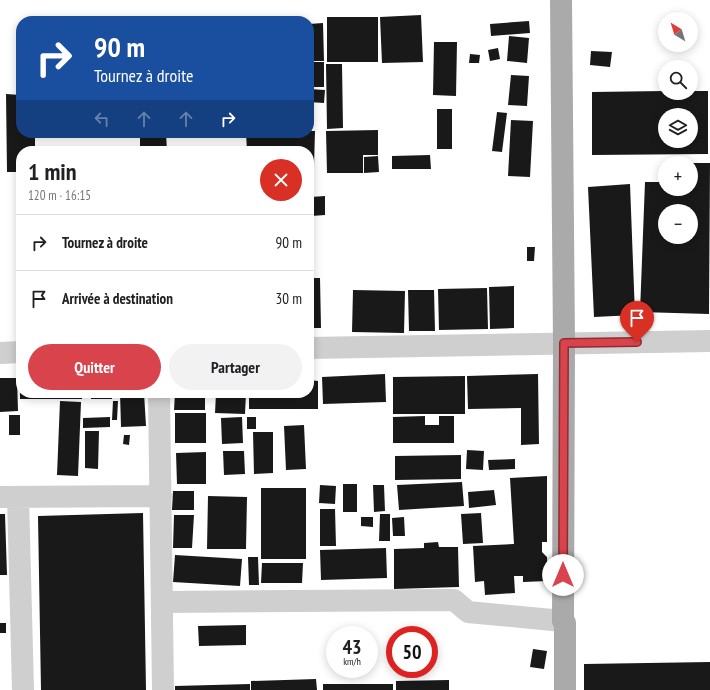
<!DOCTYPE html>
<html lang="fr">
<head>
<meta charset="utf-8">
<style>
	body { margin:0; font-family:"PT Sans Narrow",sans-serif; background:#f2f2f2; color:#202124; height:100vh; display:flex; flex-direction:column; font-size:15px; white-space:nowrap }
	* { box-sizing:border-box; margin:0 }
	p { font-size:13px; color:#757577 }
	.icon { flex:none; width:22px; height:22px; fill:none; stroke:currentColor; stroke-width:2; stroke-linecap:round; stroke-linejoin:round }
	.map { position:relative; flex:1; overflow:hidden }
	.panel { position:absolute; left:16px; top:146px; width:298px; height:252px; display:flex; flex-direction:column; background:#fff; border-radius:16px; box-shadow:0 2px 10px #0003 }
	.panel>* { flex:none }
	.banner { position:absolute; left:16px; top:16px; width:298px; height:122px; border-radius:16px; box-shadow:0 2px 10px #0003; background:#1a4fa0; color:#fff; overflow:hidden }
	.needle { width:26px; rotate:322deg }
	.controls { position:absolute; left:658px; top:12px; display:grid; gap:8px }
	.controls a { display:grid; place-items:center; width:40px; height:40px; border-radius:50%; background:#fff; box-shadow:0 2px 10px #0003; font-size:20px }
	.speed { position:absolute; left:326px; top:626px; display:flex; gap:8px; font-size:20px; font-weight:700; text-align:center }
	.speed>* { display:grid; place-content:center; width:52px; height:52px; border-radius:50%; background:#fff; box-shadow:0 2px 10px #0003; line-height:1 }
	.speed small { font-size:10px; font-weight:400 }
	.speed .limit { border:6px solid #d22; background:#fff; color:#111 }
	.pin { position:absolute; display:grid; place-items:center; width:34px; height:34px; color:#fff; margin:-41px -17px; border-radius:50% 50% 50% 0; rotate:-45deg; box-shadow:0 0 4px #0007 }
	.pin .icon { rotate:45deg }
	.me { position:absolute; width:44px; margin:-22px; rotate:0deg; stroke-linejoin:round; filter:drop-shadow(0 0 3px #0008) }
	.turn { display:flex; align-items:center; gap:14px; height:84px; padding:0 12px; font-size:18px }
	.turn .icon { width:52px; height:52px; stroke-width:2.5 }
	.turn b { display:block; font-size:28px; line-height:34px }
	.lanes { display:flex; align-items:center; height:38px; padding:0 12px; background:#0003; justify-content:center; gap:20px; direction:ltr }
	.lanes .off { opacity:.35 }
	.round { display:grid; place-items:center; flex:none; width:42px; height:42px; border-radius:21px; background:#f2f2f2 }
	.overview { display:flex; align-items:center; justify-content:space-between; height:68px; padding:0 12px }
	h1 { font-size:24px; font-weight:700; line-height:30px }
	.cta { display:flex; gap:8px; margin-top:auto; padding:8px 12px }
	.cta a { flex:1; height:46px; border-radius:24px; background:#d9444c; color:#fff; font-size:16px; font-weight:700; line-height:46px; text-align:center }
	.cta a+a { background:#f2f2f2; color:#202124 }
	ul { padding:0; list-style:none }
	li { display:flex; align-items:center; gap:12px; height:56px; padding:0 12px; border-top:1px solid #e0e0e0 }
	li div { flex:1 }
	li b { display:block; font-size:15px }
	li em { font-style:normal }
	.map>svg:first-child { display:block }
	.building { fill:#191919; fill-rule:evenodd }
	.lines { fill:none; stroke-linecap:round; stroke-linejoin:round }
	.minor { stroke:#cfcfcf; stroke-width:22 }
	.major { stroke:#aaa; stroke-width:22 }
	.route-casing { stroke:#8d2c31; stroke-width:10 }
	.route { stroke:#d9444c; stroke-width:7 }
</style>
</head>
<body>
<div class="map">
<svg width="710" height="690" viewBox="0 0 710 690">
	<rect width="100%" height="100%" fill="#fff"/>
	<path class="building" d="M421,15L423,62L382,63L380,17Z
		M327,17H378V62H327Z
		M33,18H113V21H33Z
		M529,21L530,33L491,36L490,24Z
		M323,23L324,61H310L309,24Z
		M509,36L529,38L527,63L507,61Z
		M434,42H457L456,96L433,95Z
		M498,48L500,59L490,61L488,50Z
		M591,51L612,52L610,67L590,65Z
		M470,54L480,55L479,63H469Z
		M309,62H324V87H309Z
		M326,64H342L343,128L327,129Z
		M511,75L529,76L527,106L508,105Z
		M309,89L325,90L324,103L309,102Z
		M665,91V93H691V91H708V154L592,155V92ZM665,115H691V141H665Z
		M6,94L21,95V133H35V151H21V172H7Z
		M437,109H452V149H437Z
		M497,112L507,113L502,152L492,151Z
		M511,120L533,121L530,177L508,176Z
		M378,130V155H363V173H327L326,131Z
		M309,131H315L314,167L309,166V151H247L246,133H309Z
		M140,133H166L167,151H140Z
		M430,155L431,169H392V156Z
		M378,156L379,172L364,173V157Z
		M691,163H710L709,314L640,312L645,182H665V189H691ZM665,211H691V237H665Z
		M630,184L635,315L594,317L588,187Z
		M325,196V215L311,216V197Z
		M527,247H535L534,261H527Z
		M309,278H320L321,328H309Z
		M514,286V328L490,329L489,287Z
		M487,288L488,329L439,330L438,289Z
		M353,290L405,291L404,333L352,332Z
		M408,290H434L435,331H409Z
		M385,374L386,402L323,404L322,377Z
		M538,374L539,444L521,445V408L468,409L467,376Z
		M465,376V414H393V377Z
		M0,378H17L18,411L0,412Z
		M309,380L318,381V409H249V393H309Z
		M20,393H82V399H20Z
		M91,393H112V399H91Z
		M120,393H144L146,426L121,427Z
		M175,393H205V410H174Z
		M216,393H246L245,414L215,413Z
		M60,401L81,402L78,476L57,475Z
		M113,401H118L117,420H112Z
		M175,413H206V443H175Z
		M9,415H20V435H9Z
		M425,416V425H439V416H454V443H393V417Z
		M110,417V427L83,428V418Z
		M242,417L243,443L222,444L221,418Z
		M247,417H256V429H247Z
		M304,425L306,469L286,470L284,426Z
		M85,431H99L98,469L85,468Z
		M253,432H273V473L254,474Z
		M124,435H130L129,445L123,444Z
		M467,450L484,451L483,470L466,469Z
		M223,451H244L245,474L224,475Z
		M206,452V484H177L176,453Z
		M461,455V479L395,480V456Z
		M515,459V469L489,470L488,460Z
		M547,476V542H542V552L547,557L548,581L523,582V576H514L515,593L485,595L484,581L475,582L473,546L514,544L510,478Z
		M462,482L464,506L399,510L397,485Z
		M343,484H357V512H343Z
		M320,485L336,486L335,504L319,503Z
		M373,485H384L385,511L374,512Z
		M261,488H306V559H261Z
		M494,490L496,505L469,508L468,492Z
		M173,491H194V510H172Z
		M208,496L247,497L246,549H207Z
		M320,509H335L336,546H320Z
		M143,513L146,690H41L38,516Z
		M481,513L483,543L463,544L461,514Z
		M0,514H5L7,575H0Z
		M380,514H390V541H379Z
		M174,515H194L192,548H173Z
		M361,517H373V527L361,526Z
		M404,517L405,536H393L392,518Z
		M438,542L439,547H458L459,587L394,589V549L424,548V543Z
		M386,548L387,578L321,580L320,550Z
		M175,555L242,559L240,586L173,582Z
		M248,557H258L259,585H249Z
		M262,563H303L302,583H261Z
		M0,623H6V633H0Z
		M246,625V645L199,646L198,626Z
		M533,649L547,651L544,669L530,667Z
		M710,662V690H584V664Z
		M316,679L317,690H251V681Z
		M449,680V690H396V681Z
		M250,684V690H175V686Z
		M323,684H393V690H323Z"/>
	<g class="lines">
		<path class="minor" d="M309,348L710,341
			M0,353L21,352
			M159,393L163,690
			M0,497L161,496
			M18,497L23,690
			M162,602L454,600L468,612L563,621"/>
		<path class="major" d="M561,0L564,343L563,621L565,623V690"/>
	</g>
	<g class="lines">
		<defs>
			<path id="route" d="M563,575L564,343L637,342"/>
		</defs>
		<use href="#route" class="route-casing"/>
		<use href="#route" class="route"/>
	</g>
</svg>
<div class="controls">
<a><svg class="needle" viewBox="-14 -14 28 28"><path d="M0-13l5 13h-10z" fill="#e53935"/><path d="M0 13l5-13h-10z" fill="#757577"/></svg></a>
<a><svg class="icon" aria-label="search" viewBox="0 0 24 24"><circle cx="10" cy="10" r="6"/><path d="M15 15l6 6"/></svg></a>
<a><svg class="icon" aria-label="layers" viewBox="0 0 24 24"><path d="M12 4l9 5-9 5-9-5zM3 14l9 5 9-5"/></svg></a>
<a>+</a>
<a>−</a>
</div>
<div class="speed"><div>43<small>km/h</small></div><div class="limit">50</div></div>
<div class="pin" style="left:637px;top:342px;background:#d93025"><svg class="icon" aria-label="arrive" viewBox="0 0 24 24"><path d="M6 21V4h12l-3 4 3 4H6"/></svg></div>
<svg class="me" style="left:563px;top:575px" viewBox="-20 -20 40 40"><circle r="19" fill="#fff"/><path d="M0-13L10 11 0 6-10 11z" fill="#d9444c"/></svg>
<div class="banner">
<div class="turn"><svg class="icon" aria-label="right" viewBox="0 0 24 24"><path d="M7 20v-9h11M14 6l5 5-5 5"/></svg><div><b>90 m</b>Tournez à droite</div></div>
<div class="lanes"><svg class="icon off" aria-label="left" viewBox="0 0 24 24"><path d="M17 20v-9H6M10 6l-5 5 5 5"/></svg><svg class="icon off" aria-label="ahead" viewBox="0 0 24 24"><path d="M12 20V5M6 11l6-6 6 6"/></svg><svg class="icon off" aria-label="ahead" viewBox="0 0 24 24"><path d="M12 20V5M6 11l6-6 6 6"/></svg><svg class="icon" aria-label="right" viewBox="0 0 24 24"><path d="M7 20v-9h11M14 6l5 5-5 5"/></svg></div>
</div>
<section class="panel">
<div class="overview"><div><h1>1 min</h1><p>120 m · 16:15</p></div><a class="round" style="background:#d93025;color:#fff"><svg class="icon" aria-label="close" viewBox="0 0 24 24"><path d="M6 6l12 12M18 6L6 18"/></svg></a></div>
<ul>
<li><svg class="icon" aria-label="right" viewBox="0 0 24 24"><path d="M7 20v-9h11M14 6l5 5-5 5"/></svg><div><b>Tournez à droite</b></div><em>90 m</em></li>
<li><svg class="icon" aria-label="arrive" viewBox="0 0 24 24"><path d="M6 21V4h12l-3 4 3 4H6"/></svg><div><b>Arrivée à destination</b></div><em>30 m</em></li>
</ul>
<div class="cta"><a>Quitter</a><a>Partager</a></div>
</section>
</div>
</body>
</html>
